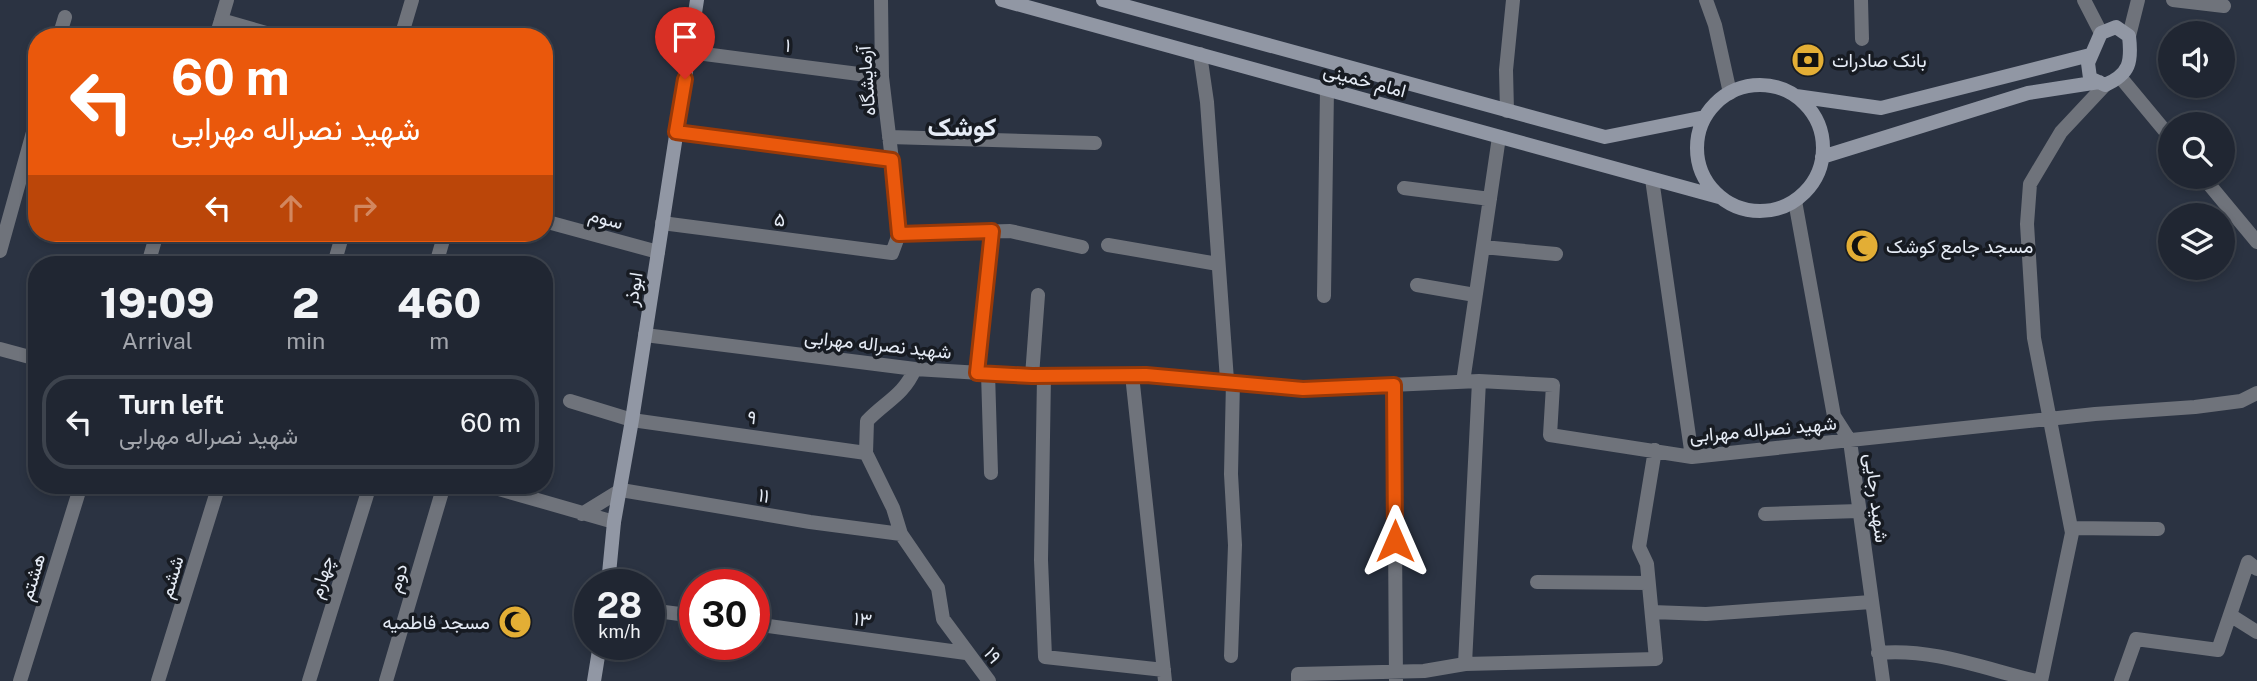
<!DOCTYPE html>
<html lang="en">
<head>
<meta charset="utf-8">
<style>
	body { margin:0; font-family:"Public Sans",Vazirmatn,sans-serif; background:#2d323e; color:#f1f3f6; height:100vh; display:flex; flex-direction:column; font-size:26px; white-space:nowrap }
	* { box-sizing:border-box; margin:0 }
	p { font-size:23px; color:#a2a5ac }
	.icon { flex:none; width:38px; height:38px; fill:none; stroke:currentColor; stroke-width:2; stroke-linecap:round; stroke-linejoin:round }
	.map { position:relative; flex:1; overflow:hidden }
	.drawer { position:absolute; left:28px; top:256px; width:525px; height:238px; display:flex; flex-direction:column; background:#202632; border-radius:28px; box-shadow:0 4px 10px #0003,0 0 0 2px #3d434d }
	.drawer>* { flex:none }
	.guide { position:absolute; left:28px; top:28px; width:525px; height:214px; border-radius:28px; box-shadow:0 4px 10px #0003,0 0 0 2px #3d434d; background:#ea580c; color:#fff; overflow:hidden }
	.fabs { position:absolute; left:2158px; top:21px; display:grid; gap:14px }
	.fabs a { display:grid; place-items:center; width:77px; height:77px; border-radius:50%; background:#202632; box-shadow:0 4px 10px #0003,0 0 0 2px #3d434d; font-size:35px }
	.speed { position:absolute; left:574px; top:569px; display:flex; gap:14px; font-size:35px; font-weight:700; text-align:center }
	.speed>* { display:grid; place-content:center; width:91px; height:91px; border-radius:50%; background:#202632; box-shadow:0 4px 10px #0003,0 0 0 2px #3d434d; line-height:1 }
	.speed small { font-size:18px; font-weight:400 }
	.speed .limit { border:10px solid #d22; background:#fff; color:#111 }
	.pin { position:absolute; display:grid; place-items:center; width:60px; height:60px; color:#fff; margin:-72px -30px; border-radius:50% 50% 50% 0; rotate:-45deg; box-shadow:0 0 7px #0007 }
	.pin .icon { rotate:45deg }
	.me { position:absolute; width:77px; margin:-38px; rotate:0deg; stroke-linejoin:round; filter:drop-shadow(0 0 5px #0008) }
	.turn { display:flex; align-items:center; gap:24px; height:147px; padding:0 28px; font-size:32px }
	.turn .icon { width:91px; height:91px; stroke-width:2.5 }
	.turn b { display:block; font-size:49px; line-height:60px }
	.lanes { display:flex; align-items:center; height:66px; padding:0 28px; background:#0003; justify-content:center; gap:35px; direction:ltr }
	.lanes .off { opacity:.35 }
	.eta { display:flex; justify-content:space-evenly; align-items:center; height:119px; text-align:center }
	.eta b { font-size:42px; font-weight:800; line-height:49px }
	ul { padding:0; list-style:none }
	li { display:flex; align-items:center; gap:21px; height:94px; margin:0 14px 10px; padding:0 14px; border:4px solid #3d434d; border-radius:28px }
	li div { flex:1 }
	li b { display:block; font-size:26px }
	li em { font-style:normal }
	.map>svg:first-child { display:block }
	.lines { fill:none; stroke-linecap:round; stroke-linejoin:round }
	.minor { stroke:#6f737b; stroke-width:14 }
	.tertiary { stroke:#6f737b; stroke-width:14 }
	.secondary { stroke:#9197a4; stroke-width:14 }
	.route-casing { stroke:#983908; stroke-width:18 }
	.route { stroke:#ea580c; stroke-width:12 }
	.labels { text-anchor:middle; stroke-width:7; stroke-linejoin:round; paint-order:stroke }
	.street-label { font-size:19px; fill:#e5ebf5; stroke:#171b22 }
	.poi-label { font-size:19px; fill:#e5ebf5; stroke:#171b22; text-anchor:start }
	.district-label { font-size:26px; font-weight:bold; fill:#e5ebf5; stroke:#171b22 }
</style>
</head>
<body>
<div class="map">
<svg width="2257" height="681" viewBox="0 0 2257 681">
	<rect width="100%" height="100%" fill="#2b3342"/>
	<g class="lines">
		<path class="minor" d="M881,0L882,77L892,160
			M1706,0L1715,25L1730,93
			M1861,0L1862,39
			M2084,0L2101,33
			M2173,0L2224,6
			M221,20L280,37
			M59,37L65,17
			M216,37L227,0
			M401,37L412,0
			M689,52L882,77
			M1200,54L1207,102L1227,380
			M1507,111L1506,70L1513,0
			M676,132L892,160L899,234L1010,231L1082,247
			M889,137L1095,143
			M1652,179L1692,457
			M1404,188L1490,199
			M1795,201L1834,416L1850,441L1883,681
			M544,221L658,252
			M662,223L892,253L899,234
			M1108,245L1218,264
			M1483,247L1556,254
			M0,251L37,118
			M148,264L157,233
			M334,264L343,233
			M436,264L445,233
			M1417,285L1475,295
			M1324,296L1327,89
			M645,335L915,369L1032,376L1146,375L1303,389L1479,381L1553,385L1550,435L1692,457L2095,414L2195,407L2241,401L2257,393
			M915,369C903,396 886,401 867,421L866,453L893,508L901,534L938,588L943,619L989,681
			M977,373L992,231
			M988,373L991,473
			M1132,375L1165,681
			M1032,376L1038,295
			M1044,376L1041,560L1045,657L1164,670
			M1463,382L1499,137
			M1394,385L1396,681
			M570,401L632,420L866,453
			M621,490L810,522L901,534
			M1765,514L1859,511
			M2071,528L2158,529
			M1537,582L1648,583
			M649,610L695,616
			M1652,612L1706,614L1871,602
			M2230,615L2257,632
			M754,624L966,653
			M1878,653C1933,648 1982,668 2036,681
			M1231,656L1235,545L1231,474L1233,381
			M1465,664L1479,381
			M20,681L81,485
			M158,681L219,485
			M309,681L370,485
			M386,681L444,485
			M1298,681V674L1424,671L1465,664L1656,659L1647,564L1639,547L1655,450
			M2041,681L2072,533L2034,338L2027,224L2030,184L2061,132L2105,85
			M2121,681L2136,639L2218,650L2248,562L2257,569"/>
		<path class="tertiary" d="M2129,36L2138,0
			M2121,78L2170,137
			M2203,177L2257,242
			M0,349L37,359
			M485,485L614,522
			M582,514L621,490"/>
		<path class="secondary" d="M1002,0L1719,197
			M1103,0L1605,137L1705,117
			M2116,27L2129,36C2132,62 2130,74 2105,85L2090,78L2088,63L2101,33Z
			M1697 148a63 63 0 1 1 126 0a63 63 0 1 1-126 0Z
			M1796,96L1881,108L2090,55
			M1822,157L2028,93L2099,82
			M608,584L614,522L632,420L697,0
			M594,681L600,644"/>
	</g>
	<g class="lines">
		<defs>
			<path id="route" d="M685,79L676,132L892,160L899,234L992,231L977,373L1032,376L1146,375L1303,389L1394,385L1395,541"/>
		</defs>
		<use href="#route" class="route-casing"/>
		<use href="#route" class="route"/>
	</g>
	<defs>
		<symbol id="bank-disc" viewBox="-11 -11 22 22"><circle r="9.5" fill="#e3ae35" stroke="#171b22"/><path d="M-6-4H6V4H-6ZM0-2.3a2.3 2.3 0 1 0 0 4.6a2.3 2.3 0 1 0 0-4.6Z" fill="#111"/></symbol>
		<symbol id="mosque-disc" viewBox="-11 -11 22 22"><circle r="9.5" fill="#e3ae35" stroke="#171b22"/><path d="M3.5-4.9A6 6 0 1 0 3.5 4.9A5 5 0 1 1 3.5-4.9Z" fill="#111"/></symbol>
	</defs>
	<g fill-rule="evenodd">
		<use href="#bank-disc" x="1789" y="41" width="38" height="38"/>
		<use href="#mosque-disc" x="1843" y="227" width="38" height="38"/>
		<use href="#mosque-disc" x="496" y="603" width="38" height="38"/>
	</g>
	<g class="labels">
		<g class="street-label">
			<text transform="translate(788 45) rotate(7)" y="7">۱</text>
			<text transform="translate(1365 80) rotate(15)" y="7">امام خمینی</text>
			<text transform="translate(866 81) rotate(-94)" y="7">آزمایشگاه</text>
			<text transform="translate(606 218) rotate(15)" y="7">سوم</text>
			<text transform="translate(780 219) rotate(7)" y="7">۵</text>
			<text transform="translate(633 289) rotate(-81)" y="7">ابوذر</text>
			<text transform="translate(878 344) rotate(6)" y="7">شهید نصراله مهرابی</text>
			<text transform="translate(752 417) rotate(8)" y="7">۹</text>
			<text transform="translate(1763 429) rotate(-5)" y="7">شهید نصراله مهرابی</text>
			<text transform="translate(764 495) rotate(10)" y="7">۱۱</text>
			<text transform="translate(1877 498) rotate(83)" y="7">شهید رجایی</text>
			<text transform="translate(32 577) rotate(-73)" y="7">هشتم</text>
			<text transform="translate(171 577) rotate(-73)" y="7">ششم</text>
			<text transform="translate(321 577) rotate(-73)" y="7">چهارم</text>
			<text transform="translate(397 578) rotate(-74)" y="7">دوم</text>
			<text transform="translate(863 619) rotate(8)" y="7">۱۳</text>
			<text transform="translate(993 655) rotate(51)" y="7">۱۹</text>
		</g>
		<g class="poi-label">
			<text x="1832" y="67">بانک صادرات</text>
			<text x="1886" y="253">مسجد جامع کوشک</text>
			<text x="490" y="629" text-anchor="end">مسجد فاطمیه</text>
		</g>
		<g class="district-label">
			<text x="962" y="136">کوشک</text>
		</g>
	</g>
</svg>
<div class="fabs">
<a><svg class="icon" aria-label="sound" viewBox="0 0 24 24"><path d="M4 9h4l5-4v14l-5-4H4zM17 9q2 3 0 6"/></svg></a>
<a><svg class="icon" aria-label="search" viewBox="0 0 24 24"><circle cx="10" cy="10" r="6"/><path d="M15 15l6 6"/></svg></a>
<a><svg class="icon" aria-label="layers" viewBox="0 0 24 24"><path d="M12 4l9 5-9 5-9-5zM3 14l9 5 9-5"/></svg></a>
</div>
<div class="speed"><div>28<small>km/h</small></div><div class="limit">30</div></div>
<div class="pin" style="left:685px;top:79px;background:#d93025"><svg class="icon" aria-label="arrive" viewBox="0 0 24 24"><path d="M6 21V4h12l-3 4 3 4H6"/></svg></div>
<svg class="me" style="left:1395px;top:541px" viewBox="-20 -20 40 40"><path d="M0-17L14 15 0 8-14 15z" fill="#ea580c" stroke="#fff" stroke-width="4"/></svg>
<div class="guide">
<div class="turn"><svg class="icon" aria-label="left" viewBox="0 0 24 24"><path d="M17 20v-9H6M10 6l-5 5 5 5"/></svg><div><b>60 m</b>شهید نصراله مهرابی</div></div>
<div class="lanes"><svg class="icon" aria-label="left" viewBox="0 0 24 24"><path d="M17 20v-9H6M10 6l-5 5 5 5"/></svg><svg class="icon off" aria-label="ahead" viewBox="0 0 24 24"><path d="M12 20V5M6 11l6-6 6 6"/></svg><svg class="icon off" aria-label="right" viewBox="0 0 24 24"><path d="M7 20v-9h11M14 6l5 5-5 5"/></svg></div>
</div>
<section class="drawer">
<div class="eta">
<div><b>19:09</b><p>Arrival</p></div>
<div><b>2</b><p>min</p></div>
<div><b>460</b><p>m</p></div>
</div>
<ul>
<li><svg class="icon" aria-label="left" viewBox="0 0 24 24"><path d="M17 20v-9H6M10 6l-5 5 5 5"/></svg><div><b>Turn left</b><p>شهید نصراله مهرابی</p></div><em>60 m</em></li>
</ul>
</section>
</div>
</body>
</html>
